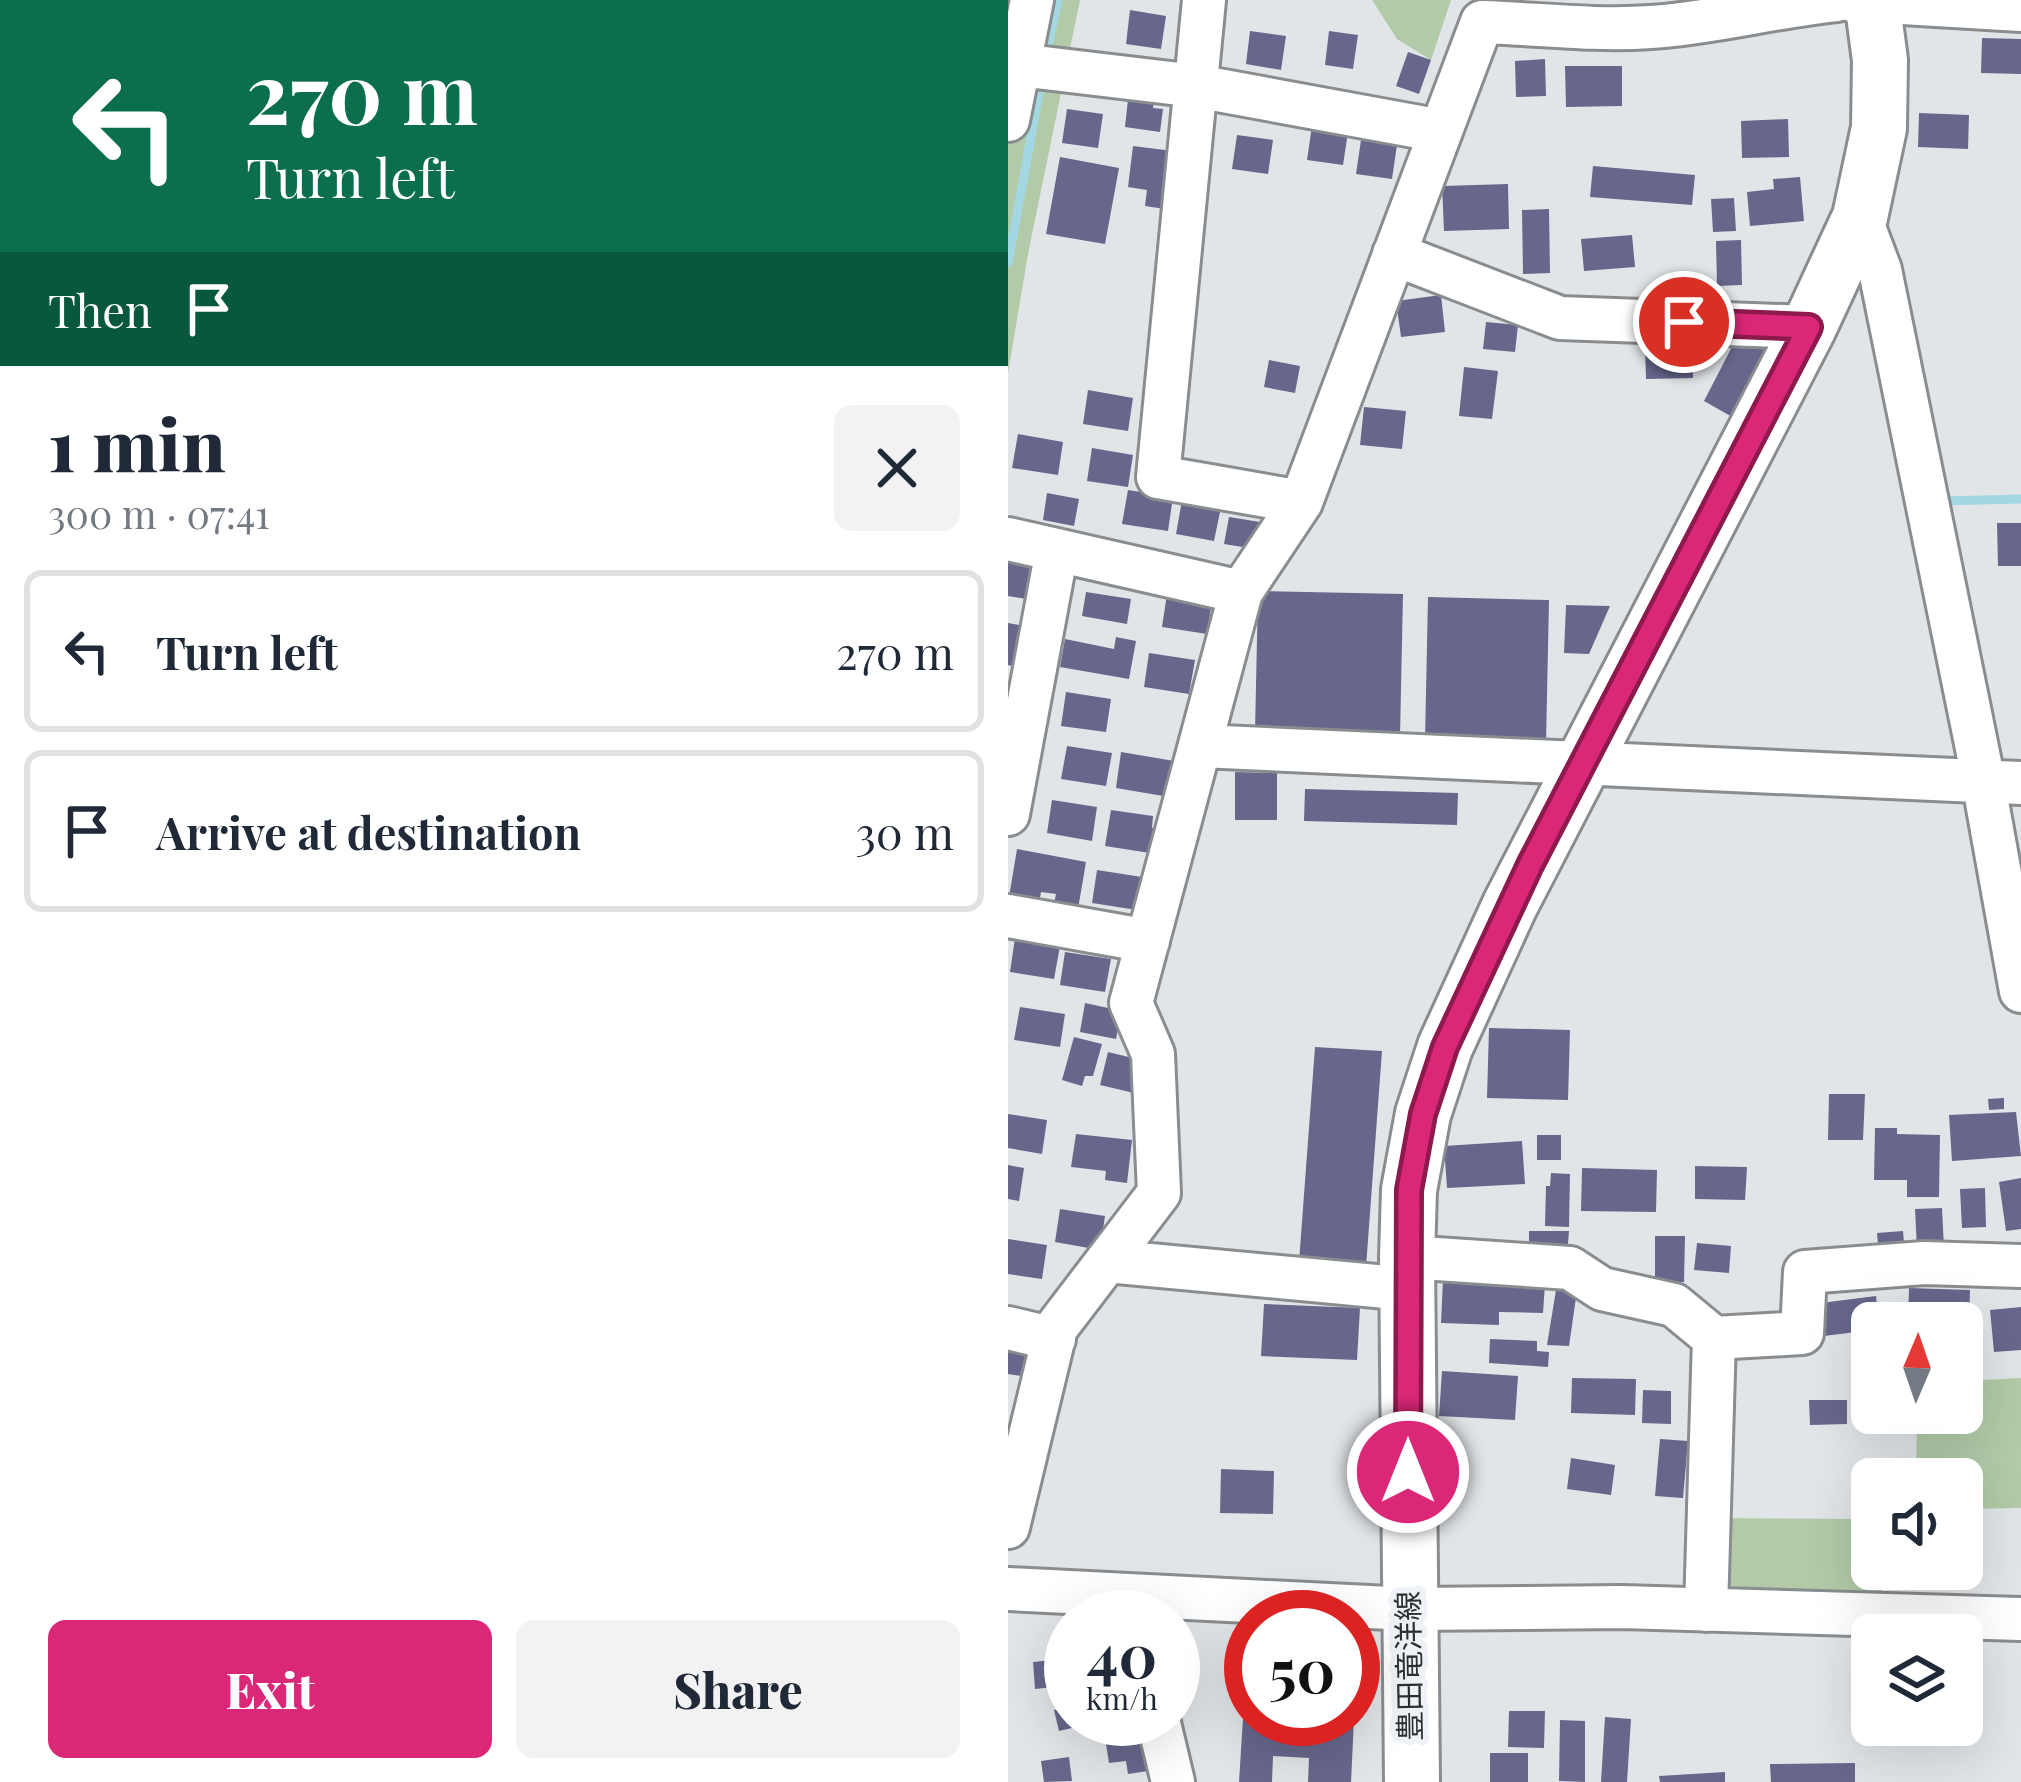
<!DOCTYPE html>
<html lang="en">
<head>
<meta charset="utf-8">
<style>
	body { margin:0; font-family:"Playfair Display","Noto Sans JP",serif; background:#f2f2f3; color:#1f2937; height:100vh; display:flex; flex-direction:column; font-size:45px; white-space:nowrap }
	* { box-sizing:border-box; margin:0 }
	p { font-size:39px; color:#747a83 }
	.icon { flex:none; width:66px; height:66px; fill:none; stroke:currentColor; stroke-width:2; stroke-linecap:round; stroke-linejoin:round }
	.map { position:relative; flex:1; overflow:hidden }
	.details { display:flex; flex-direction:column; background:#fff; width:1008px }
	.details>* { flex:none }
	.banner { background:#0b6e4f; color:#fff; overflow:hidden }
	.needle { width:78px; rotate:2deg }
	.tools { position:absolute; left:843px; top:1302px; display:grid; gap:24px }
	.tools a { display:grid; place-items:center; width:132px; height:132px; border-radius:18px; background:#fff; box-shadow:0 12px 48px #0002; font-size:60px }
	.speed { position:absolute; left:36px; top:1590px; display:flex; gap:24px; font-size:60px; font-weight:700; text-align:center }
	.speed>* { display:grid; place-content:center; width:156px; height:156px; border-radius:50%; background:#fff; box-shadow:0 12px 48px #0002; line-height:1 }
	.speed small { font-size:30px; font-weight:400 }
	.speed .limit { border:18px solid #d22; background:#fff; color:#111 }
	.pin { position:absolute; display:grid; place-items:center; width:102px; height:102px; color:#fff; margin:-51px; border:6px solid #fff; border-radius:50%; box-shadow:0 3px 12px #0007 }
	.me { position:absolute; width:132px; margin:-66px; rotate:0deg; stroke-linejoin:round; filter:drop-shadow(0 0 9px #0008) }
	.turn { display:flex; align-items:center; gap:42px; height:252px; padding:0 48px; font-size:54px }
	.turn .icon { width:156px; height:156px; stroke-width:2.5 }
	.turn b { display:block; font-size:84px; line-height:102px }
	.then { display:flex; align-items:center; height:114px; padding:0 48px; background:#0003; gap:24px; font-size:45px }
	.round { display:grid; place-items:center; flex:none; width:126px; height:126px; border-radius:18px; background:#f2f2f3 }
	.head { display:flex; align-items:center; justify-content:space-between; height:204px; padding:0 48px }
	h1 { font-size:72px; font-weight:800; line-height:90px }
	.action { display:flex; gap:24px; margin-top:auto; padding:24px 48px }
	.action a { flex:1; height:138px; border-radius:18px; background:#db2777; color:#fff; font-size:48px; font-weight:800; line-height:138px; text-align:center }
	.action a+a { background:#f2f2f3; color:#1f2937 }
	ul { padding:0; list-style:none }
	li { display:flex; align-items:center; gap:36px; height:162px; margin:0 24px 18px; padding:0 24px; border:6px solid #e0e1e3; border-radius:18px }
	li div { flex:1 }
	li b { display:block; font-size:45px }
	li em { font-style:normal }
	main { display:flex; flex:1; min-height:0 }
	.map>svg:first-child { display:block }
	.green { fill:#b2caa8 }
	.lines { fill:none; stroke-linecap:round; stroke-linejoin:round }
	.stream { stroke:#a3d8e3; stroke-width:9 }
	.building { fill:#66678b }
	.minor-casing { stroke:#898d90; stroke-width:48 }
	.major-casing { stroke:#898d90; stroke-width:60 }
	.minor { stroke:#fff; stroke-width:42 }
	.major { stroke:#fff; stroke-width:54 }
	.route-casing { stroke:#8e194d; stroke-width:30 }
	.route { stroke:#db2777; stroke-width:21 }
	.labels { text-anchor:middle; stroke-width:12; stroke-linejoin:round; paint-order:stroke }
	.street-label { font-size:30px; fill:#2d2f30; stroke:#eff2f6 }
</style>
</head>
<body>
<main>
<section class="details">
<div class="banner">
<div class="turn"><svg class="icon" aria-label="left" viewBox="0 0 24 24"><path d="M17 20v-9H6M10 6l-5 5 5 5"/></svg><div><b>270 m</b>Turn left</div></div>
<div class="then">Then<svg class="icon" aria-label="arrive" viewBox="0 0 24 24"><path d="M6 21V4h12l-3 4 3 4H6"/></svg></div>
</div>
<div class="head"><div><h1>1 min</h1><p>300 m · 07:41</p></div><a class="round"><svg class="icon" aria-label="close" viewBox="0 0 24 24"><path d="M6 6l12 12M18 6L6 18"/></svg></a></div>
<ul>
<li><svg class="icon" aria-label="left" viewBox="0 0 24 24"><path d="M17 20v-9H6M10 6l-5 5 5 5"/></svg><div><b>Turn left</b></div><em>270 m</em></li>
<li><svg class="icon" aria-label="arrive" viewBox="0 0 24 24"><path d="M6 21V4h12l-3 4 3 4H6"/></svg><div><b>Arrive at destination</b></div><em>30 m</em></li>
</ul>
<div class="action"><a>Exit</a><a>Share</a></div>
</section>
<div class="map">
<svg width="1013" height="1782" viewBox="0 0 1013 1782">
	<rect width="100%" height="100%" fill="#e2e5e8"/>
	<path class="green" d="M27,0H72L20,254L0,373V126Z
		M364,0H443L423,60L389,39Z
		M1013,1378V1508L954,1509V1479H908L909,1418L915,1413H954V1381Z
		M701,1518L864,1519V1569H874V1598H698Z"/>
	<g class="lines">
		<path class="stream" d="M37,59L50,0
			M0,263L33,82
			M936,507L935,501L1013,499"/>
	</g>
	<path class="building" d="M122,10L158,16L153,49L118,44Z
		M242,31L278,36L273,70L238,64Z
		M321,31L350,35L345,69L317,65Z
		M974,38L1013,39V74L973,73Z
		M400,52L423,60L411,94L388,86Z
		M537,59L538,96L508,97L507,61Z
		M557,66H614V106L558,107Z
		M121,90L147,94L145,108L155,109L152,132L117,127Z
		M59,109L95,114L90,148L54,143Z
		M911,113L961,115L960,149L910,147Z
		M780,119L781,157L734,158L733,121Z
		M304,126L340,132L335,165L299,160Z
		M229,135L265,140L260,174L224,169Z
		M353,140L389,145L384,179L348,174Z
		M125,146L165,151L157,209L137,206L139,190L120,187Z
		M52,157L111,168L97,244L38,234Z
		M585,166L687,175L684,205L582,197Z
		M792,177L796,221L742,226L739,192L766,189L765,179Z
		M500,184L501,229L436,231L434,186Z
		M726,198L728,231L705,232L703,199Z
		M541,209L542,273L515,274L514,210Z
		M624,235L627,267L576,271L573,239Z
		M733,240L734,285L709,286L708,241Z
		M433,295L437,332L393,337L388,301Z
		M478,322L510,325L507,352L475,349Z
		M728,339L763,347L726,418L696,401Z
		M684,343L685,378L638,379L637,344Z
		M261,360L292,366L287,393L256,387Z
		M456,367L490,371L484,419L451,416Z
		M80,390L125,398L120,431L75,424Z
		M356,407L398,411L394,449L352,445Z
		M10,434L55,442L50,475L4,468Z
		M84,448L125,455L120,487L79,481Z
		M120,490L165,497L160,531L114,524Z
		M39,493L71,499L66,526L35,520Z
		M174,500L213,507L206,541L168,534Z
		M221,517L252,522L247,549L216,544Z
		M989,523H1013V566H990Z
		M0,556L26,561L18,599L0,596Z
		M250,591L395,594L392,736L247,732Z
		M78,592L123,599L119,624L74,616Z
		M159,594L204,601L199,634L154,627Z
		M420,597L541,600L538,743L417,740Z
		M558,605L602,606L581,654L556,653Z
		M0,623L17,626L8,667L0,665Z
		M108,637L128,641L121,679L52,667L57,639L106,649Z
		M141,653L187,660L181,694L136,687Z
		M58,692L103,699L98,732L53,726Z
		M59,746L104,753L98,786L53,779Z
		M113,752L178,763L173,799L108,788Z
		M227,772L269,773V820H227Z
		M297,789L450,793L449,825L296,821Z
		M44,800L89,807L84,841L39,833Z
		M103,810L145,816L144,828L158,830L155,855L97,846Z
		M9,849L78,862L70,909L46,904L48,894L33,892L31,903L1,897Z
		M89,870L134,877L129,910L84,903Z
		M7,938L52,946L46,979L2,972Z
		M57,952L103,959L97,992L52,985Z
		M77,1003L114,1011L108,1039L72,1032Z
		M12,1007L57,1014L52,1047L6,1040Z
		M481,1028L562,1030L560,1100L479,1098Z
		M66,1037L94,1044L85,1076H77L74,1086L54,1080Z
		M307,1047L374,1051L358,1267L291,1262Z
		M100,1052L133,1060L126,1093L92,1085Z
		M821,1094H857L855,1140H820Z
		M996,1098V1109L981,1110L980,1099Z
		M1008,1112L1013,1156L944,1161L941,1115Z
		M0,1114L39,1120L34,1154L0,1148Z
		M867,1128H889V1134L932,1135L931,1197H899V1180H866Z
		M68,1134L124,1140L119,1183L97,1180L98,1171L63,1167Z
		M529,1135H553V1160H529Z
		M514,1141L517,1184L439,1188L436,1146Z
		M0,1165L16,1168L11,1201L0,1199Z
		M687,1166L739,1167L737,1200L687,1199Z
		M574,1168L649,1170L648,1212L573,1211Z
		M543,1173L562,1174L561,1227L537,1226L538,1186H542Z
		M1013,1178V1229L998,1231L991,1182Z
		M977,1188L978,1227L954,1228L952,1189Z
		M934,1208L936,1248L909,1249L907,1209Z
		M52,1209L97,1216L92,1250L47,1242Z
		M521,1231H561L559,1256L521,1254Z
		M895,1231L897,1255L871,1257L869,1233Z
		M647,1236H677L676,1282H647Z
		M0,1239L39,1245L34,1279L0,1274Z
		M689,1243L723,1246L721,1273L686,1270Z
		M435,1280L537,1284L535,1313L491,1312V1325L433,1323Z
		M901,1288L962,1290L961,1324L900,1322Z
		M548,1290L569,1291L561,1346L539,1345Z
		M868,1296L871,1323H864V1330L808,1337L805,1304Z
		M256,1304L352,1308L349,1360L253,1356Z
		M1013,1307V1350L986,1352L982,1310Z
		M482,1339L529,1341V1351L541,1352L540,1367L481,1363Z
		M0,1340L19,1343L14,1376L0,1374Z
		M434,1371L510,1376L507,1420L431,1416Z
		M564,1378L628,1379L627,1415L563,1413Z
		M635,1390L663,1391V1424L634,1423Z
		M801,1400H839V1424L802,1425Z
		M652,1439L680,1441L675,1498L647,1496Z
		M563,1458L607,1465L603,1495L559,1489Z
		M213,1469L266,1471L265,1514L212,1513Z
		M63,1658V1685L27,1689L25,1662Z
		M63,1706V1719H84L85,1723L51,1731L46,1710Z
		M501,1711H537L536,1748L500,1747Z
		M597,1717L623,1719L619,1782H593Z
		M235,1718L304,1722L346,1719L343,1782H300L301,1758L265,1756L264,1782H231Z
		M94,1719H133L140,1771L120,1774L118,1761L101,1763Z
		M552,1720L577,1721V1782L551,1781Z
		M482,1753H520V1782H482Z
		M61,1757L64,1781L36,1782L33,1761Z
		M847,1763V1782H763L762,1764Z
		M717,1772V1782H652L651,1776Z"/>
	<g class="lines">
		<defs>
			<path id="minor" d="M196,0L150,477L293,502
				M844,0L1013,10
				M11,65L188,86L433,131
				M0,120L24,0
				M852,217L872,270L972,763L1013,991
				M386,254L552,318L801,327
				M0,539L233,592
				M192,746L1013,783
				M0,814L49,550
				M0,916L140,941
				M399,1257L562,1268L594,1289L666,1305L706,1338L794,1333L797,1272L916,1263L1013,1266
				M99,1261L400,1289
				M0,1328L46,1339
				M0,1527L48,1328L151,1193L145,1054L123,1003L233,592L293,502L474,22C530,24 588,31 643,27C706,23 767,6 829,0
				M0,1589L401,1609L614,1607L1013,1619
				M698,1610L706,1338
				M150,1719L165,1782"/>
			<path id="major" d="M404,1782L399,1257L401,1190L415,1114L437,1047L502,905L801,327L852,217L871,128L872,60L864,0"/>
		</defs>
		<use href="#minor" class="minor-casing"/>
		<use href="#major" class="major-casing"/>
		<use href="#minor" class="minor"/>
		<use href="#major" class="major"/>
	</g>
	<g class="lines">
		<defs>
			<path id="route" d="M400,1472L401,1190L415,1114L437,1047L522,865L801,327L676,322"/>
		</defs>
		<use href="#route" class="route-casing"/>
		<use href="#route" class="route"/>
	</g>
	<g class="labels">
		<g class="street-label">
			<text transform="translate(402 1666) rotate(-91)" y="10">豊田竜洋線</text>
		</g>
	</g>
</svg>
<div class="tools">
<a><svg class="needle" viewBox="-14 -14 28 28"><path d="M0-13l5 13h-10z" fill="#e53935"/><path d="M0 13l5-13h-10z" fill="#747a83"/></svg></a>
<a><svg class="icon" aria-label="sound" viewBox="0 0 24 24"><path d="M4 9h4l5-4v14l-5-4H4zM17 9q2 3 0 6"/></svg></a>
<a><svg class="icon" aria-label="layers" viewBox="0 0 24 24"><path d="M12 4l9 5-9 5-9-5zM3 14l9 5 9-5"/></svg></a>
</div>
<div class="speed"><div>40<small>km/h</small></div><div class="limit">50</div></div>
<div class="pin" style="left:676px;top:322px;background:#d93025"><svg class="icon" aria-label="arrive" viewBox="0 0 24 24"><path d="M6 21V4h12l-3 4 3 4H6"/></svg></div>
<svg class="me" style="left:400px;top:1472px" viewBox="-20 -20 40 40"><circle r="17" fill="#db2777" stroke="#fff" stroke-width="3"/><path d="M0-11L8 9 0 5-8 9z" fill="#fff"/></svg>
</div>
</main>
</body>
</html>
